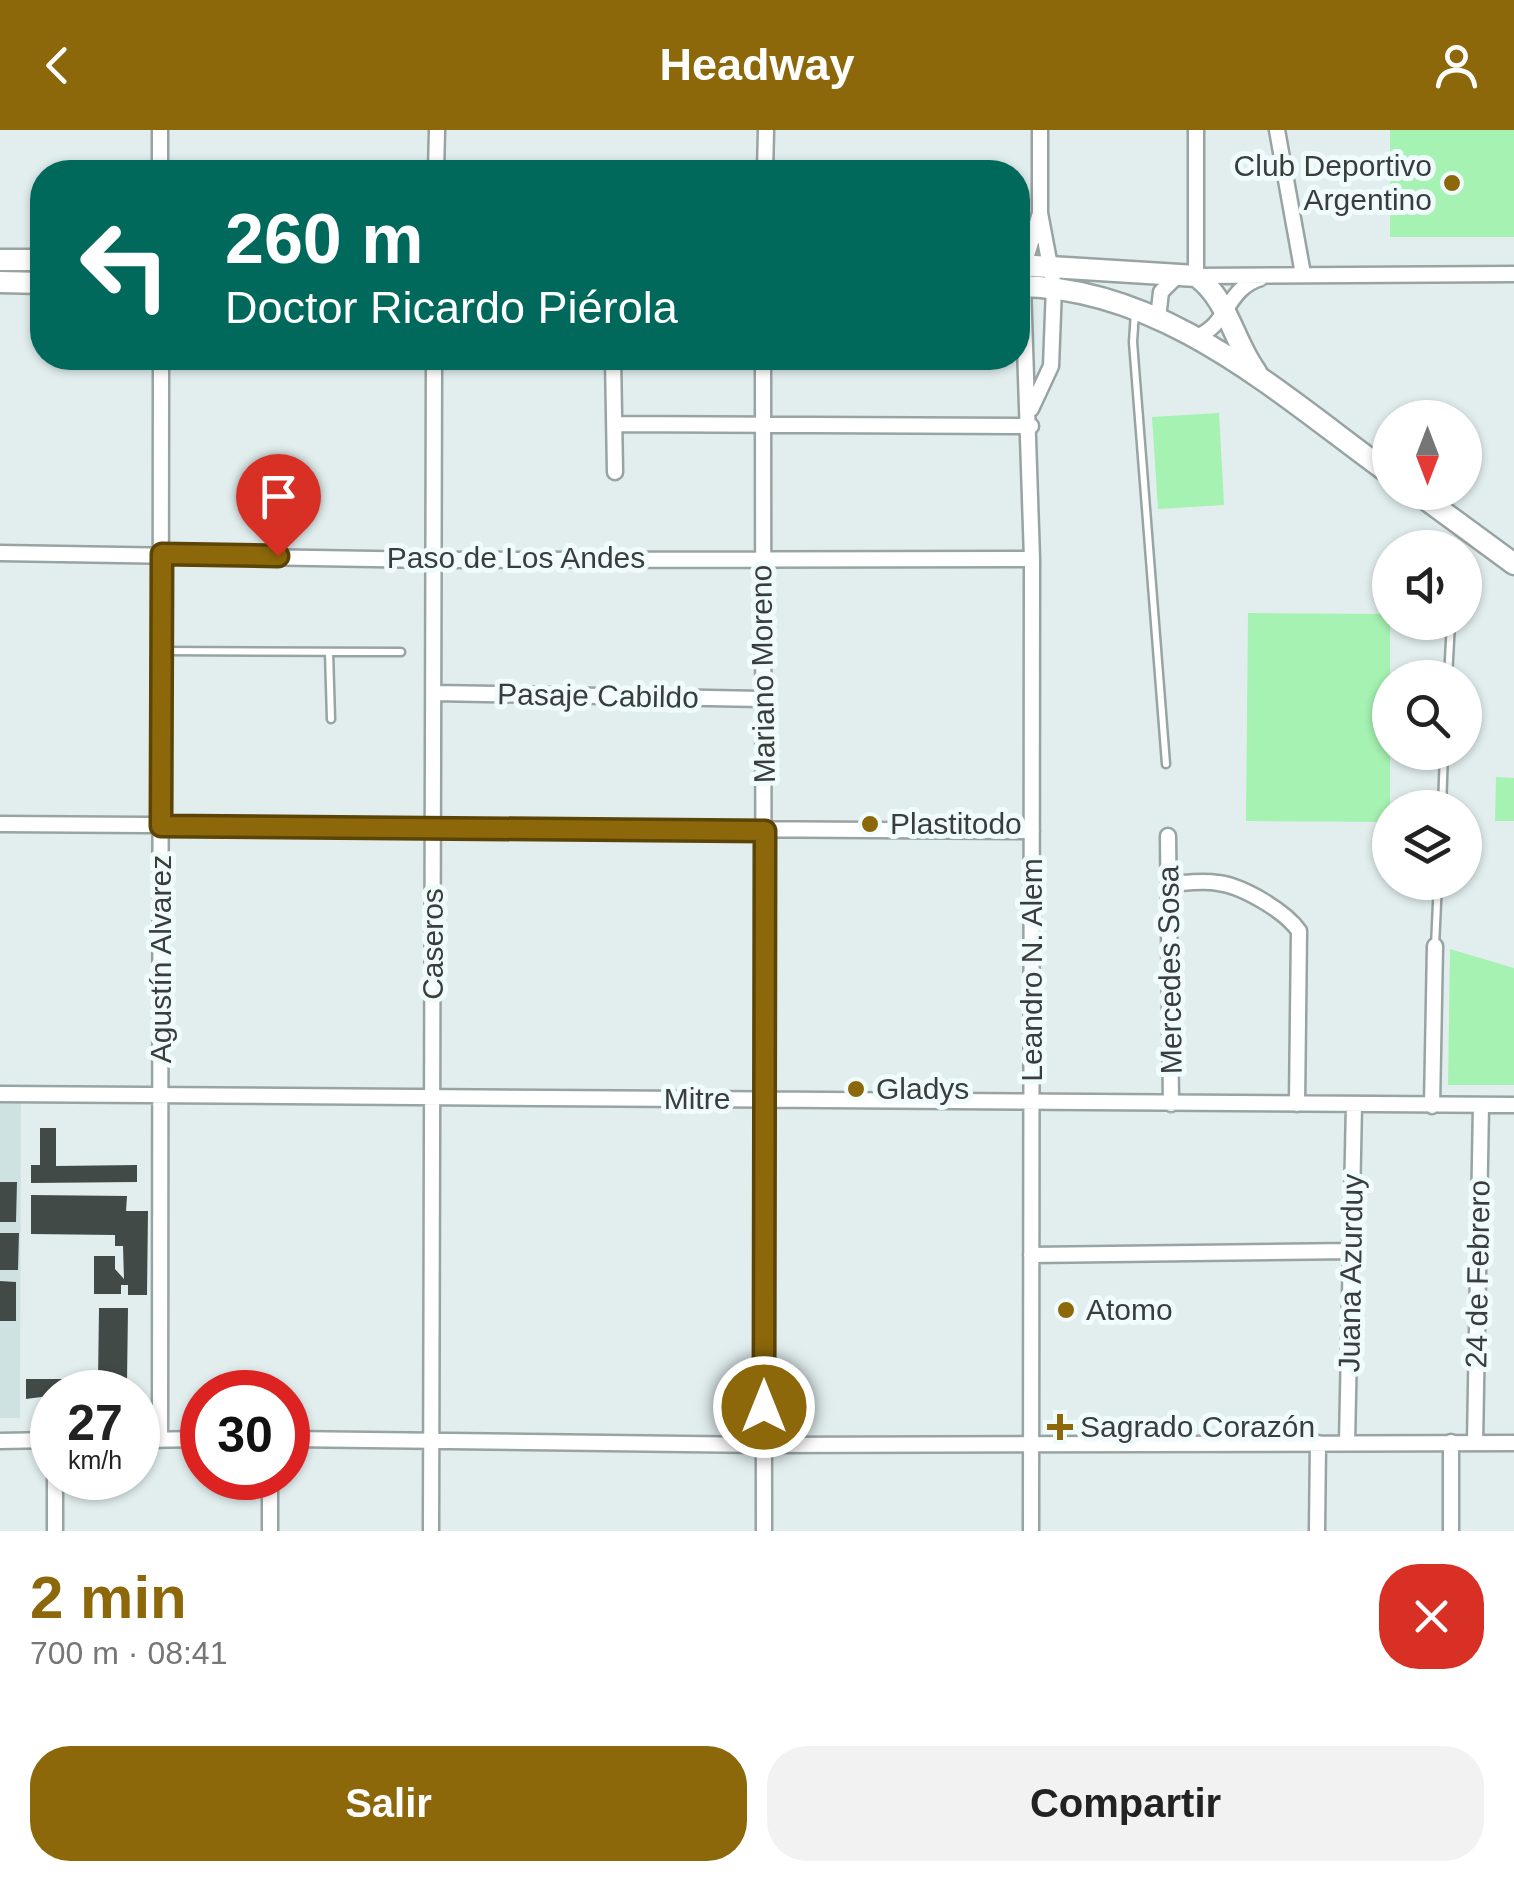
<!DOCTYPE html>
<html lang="es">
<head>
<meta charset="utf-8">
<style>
	body { margin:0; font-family:Helvetica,sans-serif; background:#f2f2f2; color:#222; height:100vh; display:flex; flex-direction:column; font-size:38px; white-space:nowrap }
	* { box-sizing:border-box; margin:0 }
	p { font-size:32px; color:#767676 }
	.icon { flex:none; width:55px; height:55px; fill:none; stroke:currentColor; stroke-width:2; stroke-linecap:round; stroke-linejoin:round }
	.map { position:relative; height:1401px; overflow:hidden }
	.details { display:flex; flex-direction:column; background:#fff; flex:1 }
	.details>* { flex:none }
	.guide { position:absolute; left:30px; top:30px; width:1000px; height:210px; border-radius:40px; box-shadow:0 2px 8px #0004; background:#00695c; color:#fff; overflow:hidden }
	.needle { width:65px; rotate:180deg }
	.buttons { position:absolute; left:1372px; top:270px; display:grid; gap:20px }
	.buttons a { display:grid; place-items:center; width:110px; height:110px; border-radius:50%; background:#fff; box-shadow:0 2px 8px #0004; font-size:50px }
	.speed { position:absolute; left:30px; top:1240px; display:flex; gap:20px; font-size:50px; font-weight:700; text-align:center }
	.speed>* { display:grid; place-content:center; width:130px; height:130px; border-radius:50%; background:#fff; box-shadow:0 2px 8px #0004; line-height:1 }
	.speed small { font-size:25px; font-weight:400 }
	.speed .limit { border:15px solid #d22; background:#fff; color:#111 }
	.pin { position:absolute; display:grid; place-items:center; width:85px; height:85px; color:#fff; margin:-102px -42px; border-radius:50% 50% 50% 0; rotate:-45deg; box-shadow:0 0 10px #0007 }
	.pin .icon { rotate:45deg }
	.me { position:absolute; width:110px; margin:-55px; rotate:0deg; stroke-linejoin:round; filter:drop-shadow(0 0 8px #0008) }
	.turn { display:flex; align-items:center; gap:35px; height:210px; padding:0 30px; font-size:45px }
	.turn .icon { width:130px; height:130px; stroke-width:2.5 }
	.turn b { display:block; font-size:70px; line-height:85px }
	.round { display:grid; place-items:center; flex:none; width:105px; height:105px; border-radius:40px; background:#f2f2f2 }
	.overview { display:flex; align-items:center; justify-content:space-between; height:170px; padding:0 30px }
	h1 { font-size:60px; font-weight:700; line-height:75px; color:#8c680a }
	.cta { display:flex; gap:20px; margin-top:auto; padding:20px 30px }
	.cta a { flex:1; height:115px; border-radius:40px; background:#8c680a; color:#fff; font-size:40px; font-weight:700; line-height:115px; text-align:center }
	.cta a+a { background:#f2f2f2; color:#222 }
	header { display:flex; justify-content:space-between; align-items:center; height:130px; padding:0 30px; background:#8c680a; color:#fff; font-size:45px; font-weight:700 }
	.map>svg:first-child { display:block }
	.built { fill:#cee3e1 }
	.green { fill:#a5f2b2 }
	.building { fill:#414a46 }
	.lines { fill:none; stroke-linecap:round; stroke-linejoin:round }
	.service-casing { stroke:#98a4a3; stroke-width:11 }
	.minor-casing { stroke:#98a4a3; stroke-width:19 }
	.secondary-casing { stroke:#98a4a3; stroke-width:25 }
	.service { stroke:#fff; stroke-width:6 }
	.minor { stroke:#fff; stroke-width:14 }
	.secondary { stroke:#fff; stroke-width:20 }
	.route-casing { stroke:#5b4406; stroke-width:25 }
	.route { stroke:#8c680a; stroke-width:18 }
	.poi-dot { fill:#8c680a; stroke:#effcfb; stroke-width:4 }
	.labels { text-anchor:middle; stroke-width:10; stroke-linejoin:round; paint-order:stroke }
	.poi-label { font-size:30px; fill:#393e3d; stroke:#effcfb; text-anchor:start }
	.street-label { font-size:30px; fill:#393e3d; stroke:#effcfb }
</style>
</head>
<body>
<header><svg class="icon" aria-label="back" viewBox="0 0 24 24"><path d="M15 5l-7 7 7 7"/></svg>Headway<svg class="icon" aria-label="person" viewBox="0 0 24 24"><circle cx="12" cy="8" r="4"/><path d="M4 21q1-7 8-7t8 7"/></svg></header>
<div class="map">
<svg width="1514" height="1401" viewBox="0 0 1514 1401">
	<rect width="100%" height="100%" fill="#e2eeee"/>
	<path class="built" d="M0,973H21L20,1288H0Z"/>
	<path class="green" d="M1390,0H1514V107H1390Z
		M1219,283L1224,375L1158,379L1152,287Z
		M1248,483L1390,484V692L1246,691Z
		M1496,647L1514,648V691H1495Z
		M1450,819L1514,838V955H1448Z"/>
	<path class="building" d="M40,998H56V1036L137,1035V1052L31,1053V1035H40Z
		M0,1052H17L16,1092H0Z
		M31,1065L127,1066L126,1081H148L147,1165H128V1155H121V1164H94V1126H115V1139L124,1149L123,1116H115V1105L31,1104Z
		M0,1103H19L18,1140H0Z
		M0,1151L16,1152V1191H0Z
		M99,1178H128L127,1252H98Z
		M26,1249H79V1262L26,1269Z"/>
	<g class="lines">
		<defs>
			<path id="service" d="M1135,182L1133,212L1166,634
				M163,521L401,522
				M329,522L331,589
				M1448,548L1451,492
				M1442,678L1444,622
				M1435,816L1438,752"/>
			<path id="minor" d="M1196,0V146L1514,144
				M1277,0L1303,144
				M160,42V0
				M436,42L437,0
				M765,42L766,0
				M1158,188L1161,162L1178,145
				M1196,207C1229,195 1225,159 1261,148
				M613,228L615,342
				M763,228L764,1401
				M1031,279L1051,236L1054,157L1040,83V0
				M614,294L1031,296
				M0,423L433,430L1032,429
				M435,563L762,569
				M0,694L1032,701
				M1168,706L1171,974
				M1170,754C1185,753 1203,750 1218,753C1243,756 1285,781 1299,801L1297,974
				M0,964L1514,975
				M1432,976L1435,816
				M1031,1125L1352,1121
				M288,1309L763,1315L1514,1313
				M138,1310L202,1309
				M160,1310L161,228
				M0,1311L52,1310
				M1347,1313L1354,974
				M1475,1313L1481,975
				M55,1401V1348
				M270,1401V1348
				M431,1401L434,228
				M1031,1401L1032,429L1023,156L1024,135L1040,83
				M1317,1401L1318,1313
				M1451,1401V1312"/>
			<path id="secondary" d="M0,130H42
				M1018,135L1196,146C1229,170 1233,211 1256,242
				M0,152L42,153
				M1018,156C1164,157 1277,262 1390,344
				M1416,362L1514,434"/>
		</defs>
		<use href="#service" class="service-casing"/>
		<use href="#minor" class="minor-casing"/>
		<use href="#secondary" class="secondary-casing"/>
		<use href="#service" class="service"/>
		<use href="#minor" class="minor"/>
		<use href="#secondary" class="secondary"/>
	</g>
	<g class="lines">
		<defs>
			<path id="route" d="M278,426L162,424L161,696L765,701L764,1277"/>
		</defs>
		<use href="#route" class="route-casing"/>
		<use href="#route" class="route"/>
	</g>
	<g class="poi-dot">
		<circle cx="1452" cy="53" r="10"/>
		<circle cx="870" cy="694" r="10"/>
		<circle cx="856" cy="959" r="10"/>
		<circle cx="1066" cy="1180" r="10"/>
		<path d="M1055 1282h10v10h10v10h-10v10h-10v-10h-10v-10h10z"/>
	</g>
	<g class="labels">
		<g class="poi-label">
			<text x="1432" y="46" text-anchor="end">Club Deportivo<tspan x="1432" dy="34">Argentino</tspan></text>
			<text x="890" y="704">Plastitodo</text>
			<text x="876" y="969">Gladys</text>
			<text x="1086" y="1190">Atomo</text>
			<text x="1080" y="1307">Sagrado Corazón</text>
		</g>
		<g class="street-label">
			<text x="516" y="438">Paso de Los Andes</text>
			<text transform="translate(763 544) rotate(-91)" y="10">Mariano Moreno</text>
			<text transform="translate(598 566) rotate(1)" y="10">Pasaje Cabildo</text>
			<text transform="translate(433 814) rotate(-90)" y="10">Caseros</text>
			<text transform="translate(161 829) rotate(-90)" y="10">Agustín Alvarez</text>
			<text transform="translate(1032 840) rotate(-90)" y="10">Leandro N. Alem</text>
			<text transform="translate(1170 840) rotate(-91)" y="10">Mercedes Sosa</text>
			<text x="697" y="979">Mitre</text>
			<text transform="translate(1351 1143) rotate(-89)" y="10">Juana Azurduy</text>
			<text transform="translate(1478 1144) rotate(-89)" y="10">24 de Febrero</text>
		</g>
	</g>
</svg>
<div class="buttons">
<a><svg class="needle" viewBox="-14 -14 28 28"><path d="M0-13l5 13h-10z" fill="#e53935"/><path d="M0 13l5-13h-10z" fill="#767676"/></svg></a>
<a><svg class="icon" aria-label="sound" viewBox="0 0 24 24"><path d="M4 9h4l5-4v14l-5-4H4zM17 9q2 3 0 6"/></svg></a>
<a><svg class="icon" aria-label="search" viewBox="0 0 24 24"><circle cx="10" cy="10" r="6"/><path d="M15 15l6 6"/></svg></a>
<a><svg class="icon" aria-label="layers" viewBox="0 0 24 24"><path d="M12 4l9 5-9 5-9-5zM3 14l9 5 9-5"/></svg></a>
</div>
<div class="speed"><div>27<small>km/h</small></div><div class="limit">30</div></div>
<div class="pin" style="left:278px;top:426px;background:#d93025"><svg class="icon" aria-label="arrive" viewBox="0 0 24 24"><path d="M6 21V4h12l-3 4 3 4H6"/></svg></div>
<svg class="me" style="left:764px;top:1277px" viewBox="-20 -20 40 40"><circle r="17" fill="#8c680a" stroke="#fff" stroke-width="3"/><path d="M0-11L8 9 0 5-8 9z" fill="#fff"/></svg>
<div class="guide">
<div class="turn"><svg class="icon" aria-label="left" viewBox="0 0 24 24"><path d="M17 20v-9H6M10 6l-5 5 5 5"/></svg><div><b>260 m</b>Doctor Ricardo Piérola</div></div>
</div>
</div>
<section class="details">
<div class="overview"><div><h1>2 min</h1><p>700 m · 08:41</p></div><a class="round" style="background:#d93025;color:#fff"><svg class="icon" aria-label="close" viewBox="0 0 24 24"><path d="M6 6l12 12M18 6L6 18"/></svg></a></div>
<div class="cta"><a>Salir</a><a>Compartir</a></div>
</section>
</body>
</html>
